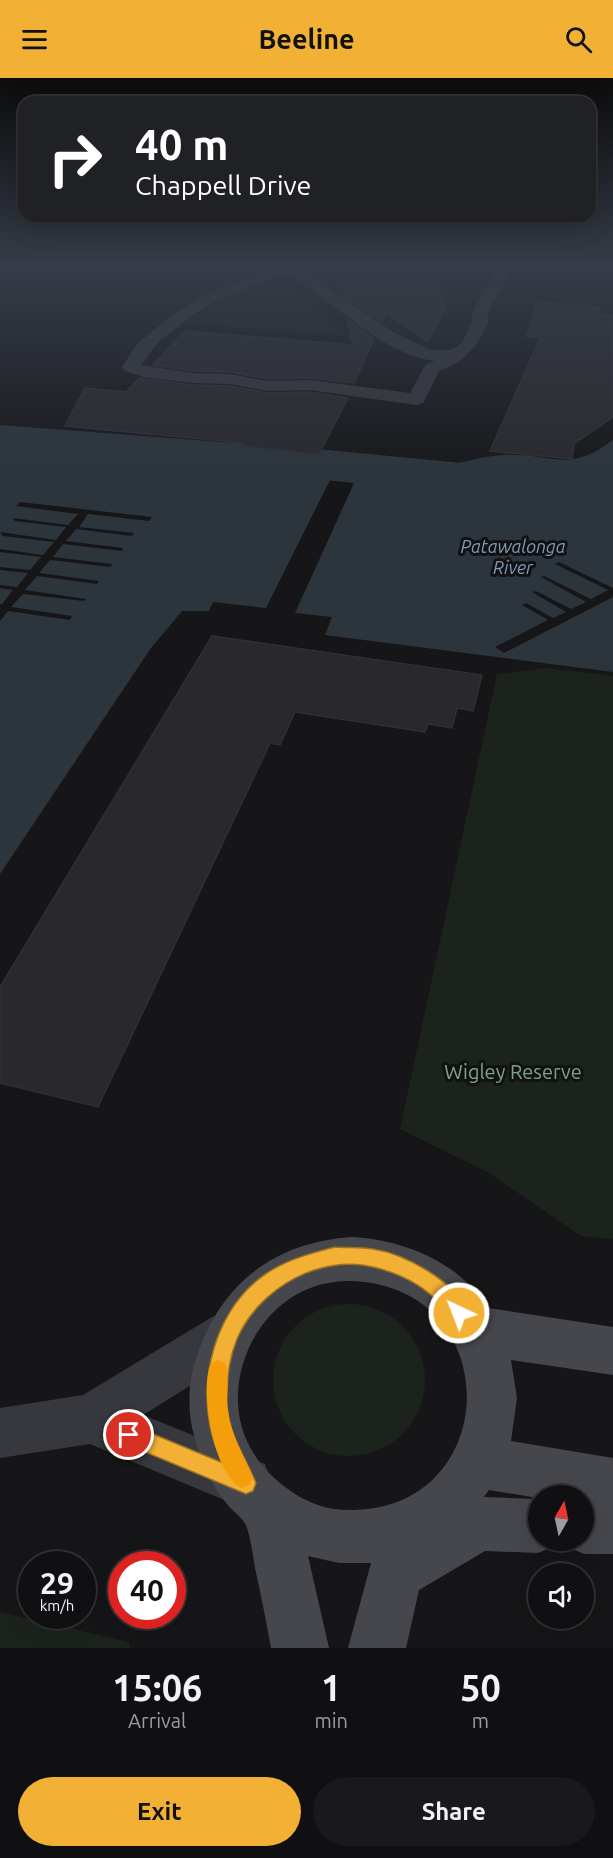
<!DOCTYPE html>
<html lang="en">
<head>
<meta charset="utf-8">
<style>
	body { margin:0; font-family:Ubuntu,sans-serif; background:#19191b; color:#f1f3f6; height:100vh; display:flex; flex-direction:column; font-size:22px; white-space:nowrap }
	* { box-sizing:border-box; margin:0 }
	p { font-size:20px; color:#9c9d9f }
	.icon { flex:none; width:33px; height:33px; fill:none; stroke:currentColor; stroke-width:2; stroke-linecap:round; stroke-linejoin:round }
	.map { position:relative; height:1570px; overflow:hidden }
	.details { display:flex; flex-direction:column; background:#101012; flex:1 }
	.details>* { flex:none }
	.top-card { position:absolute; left:18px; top:18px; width:578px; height:126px; border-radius:18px; box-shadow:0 6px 24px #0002,0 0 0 2px #303032; background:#202124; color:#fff; overflow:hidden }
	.needle { width:39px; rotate:9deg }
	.tools { position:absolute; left:528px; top:1407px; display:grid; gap:12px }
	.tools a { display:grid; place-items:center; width:66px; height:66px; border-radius:50%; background:#101012; box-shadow:0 6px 24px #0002,0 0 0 2px #303032; font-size:30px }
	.speed { position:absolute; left:18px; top:1473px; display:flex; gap:12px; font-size:30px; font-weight:700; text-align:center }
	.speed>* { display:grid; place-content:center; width:78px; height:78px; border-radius:50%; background:#101012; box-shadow:0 6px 24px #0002,0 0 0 2px #303032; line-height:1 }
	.speed small { font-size:15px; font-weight:400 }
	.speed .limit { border:9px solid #d22; background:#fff; color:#111 }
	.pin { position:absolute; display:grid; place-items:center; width:51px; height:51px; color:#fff; margin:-26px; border:3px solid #fff; border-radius:50%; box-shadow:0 2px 6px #0007 }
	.me { position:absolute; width:66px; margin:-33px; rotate:317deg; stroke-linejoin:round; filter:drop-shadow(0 0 4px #0008) }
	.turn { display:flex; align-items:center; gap:21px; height:126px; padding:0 18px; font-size:27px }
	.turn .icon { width:78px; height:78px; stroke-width:2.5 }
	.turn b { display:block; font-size:42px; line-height:51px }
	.eta { display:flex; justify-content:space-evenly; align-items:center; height:102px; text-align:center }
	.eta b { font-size:36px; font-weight:700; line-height:42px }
	.button { display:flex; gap:12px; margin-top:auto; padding:12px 18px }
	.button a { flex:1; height:69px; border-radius:36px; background:#f2b134; color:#111; font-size:24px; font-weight:700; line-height:69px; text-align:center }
	.button a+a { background:#19191b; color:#f1f3f6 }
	header { display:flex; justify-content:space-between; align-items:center; height:78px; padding:0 18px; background:#f2b134; color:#111; font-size:27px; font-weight:700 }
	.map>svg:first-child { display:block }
	.green { fill:#1c231d }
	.water { fill:#2c353c }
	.pier { fill:#161618 }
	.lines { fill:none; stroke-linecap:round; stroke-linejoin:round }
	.river { fill:#2c353c; fill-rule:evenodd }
	.building { fill:#29292c; stroke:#303034; stroke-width:1.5 }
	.street { fill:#37383d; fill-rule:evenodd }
	.secondary { fill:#45474d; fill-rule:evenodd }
	.route { fill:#f2b134; stroke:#9d7322; stroke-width:1.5 }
	.slow { fill:#f59e0b }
	.labels { text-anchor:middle; stroke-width:6; stroke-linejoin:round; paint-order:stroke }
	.far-water-label { font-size:18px; font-style:italic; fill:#7f9bb3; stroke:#111113 }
	.park-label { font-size:20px; fill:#7fa381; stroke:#111113 }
</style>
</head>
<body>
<header><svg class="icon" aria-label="menu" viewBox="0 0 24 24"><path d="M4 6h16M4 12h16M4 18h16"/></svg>Beeline<svg class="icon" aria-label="search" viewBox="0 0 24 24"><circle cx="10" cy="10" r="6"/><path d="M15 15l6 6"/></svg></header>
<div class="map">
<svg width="613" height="1570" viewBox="0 0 613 1570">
	<rect width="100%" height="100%" fill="#161618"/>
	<path class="green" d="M272,201L287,207L351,259L185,245L217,225L254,212Z
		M546,590L613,598V1161L581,1158L489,1095L400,1051L497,596Z
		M273 1302a76 76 0 1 1 152 0a76 76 0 1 1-152 0Z
		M0,1534L129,1564L130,1570H0Z"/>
	<path class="water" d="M0,350L320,380L311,397L331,400L266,530L213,524L209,533H182L151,570L0,796Z
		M613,362V594L325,557L332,539L295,535L355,403L439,412L442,404L435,403L439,390C460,385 482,378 503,377C551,374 567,397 613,362Z
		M328,382L430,392L427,402L323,392Z"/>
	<path class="pier" d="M20,424L152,439L149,443L88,436L79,449L134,455L132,458L76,451L66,463L123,470L122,473L63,466L53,479L112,486L111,489L50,482L39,495L99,503L97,506L37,498L25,512L86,521L84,523L23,516L11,529L72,538L70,542L8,533L0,543V526H2L13,512L0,510V507L17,509L28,495L0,492V489L30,492L41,479L0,474V471L43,477L54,464L3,458L0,454L56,462L66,449L15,443L13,440L68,447L78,436L16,428Z
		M559,484L613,510V519L504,575L495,569L548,542L522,527L526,525L553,540L566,534L532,514L536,513L571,531L586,524L541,499L544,498L591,521L608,512L555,486Z"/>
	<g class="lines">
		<path class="river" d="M0,347L317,371L483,387L613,392V424L483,419L317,401L0,377Z"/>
	</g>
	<path class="building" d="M412,191L417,204L436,203L446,229L428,264L386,235L382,244L341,216L337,197L348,196L347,192Z
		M538,224L600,229L599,236L613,237V339L574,366L572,381L490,373L540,260L526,258Z
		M347,241L374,261L354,305L310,300L269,301L229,294L192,293L153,287L185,253L353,267Z
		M140,300L192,307L229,308L269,315L310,314L348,320L319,376L243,368L245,365L65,348L85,310L126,314Z
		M212,558L482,597L473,633L457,630L452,650L428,646L425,654L295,634L280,667L270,665L98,1029L0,1005V909Z"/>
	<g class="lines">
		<path class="street" d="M271,190H299L393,254L431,272H448L457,269L463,263L473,241L471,237L495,194L498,190H513L487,237L489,241C479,268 465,284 439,293L423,325L416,327L310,312L269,313L229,306L192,305L144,299L125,293L122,289L137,266L172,237L206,217ZM284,195C295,197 309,210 319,217C353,242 392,278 435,283L426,286L410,315L310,302L269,303L229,296L192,295L141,287L159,263L196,235L216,223Z
			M229,1232L246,1239L253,1256L246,1273L143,1337L265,1386L272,1405L265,1424L246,1431L90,1366L0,1380V1330L83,1317L212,1239Z"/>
		<path class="secondary" d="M353,1159C405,1162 460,1185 488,1230L613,1249V1297L511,1282L517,1320L511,1363L613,1380V1476H584L565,1468L563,1462H584V1418H538V1420L489,1412L484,1419L538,1421V1462H559L557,1467L538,1475L485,1473L419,1512L406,1570H348L371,1485H339L308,1478L329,1570H271C266,1543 261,1516 255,1490C253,1477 251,1462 247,1450C245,1441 232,1433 227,1426C212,1408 201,1384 195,1361C185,1328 189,1295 202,1264C229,1198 283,1163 353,1159ZM353,1203C506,1210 503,1428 355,1432C329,1433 308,1426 288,1411C271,1399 256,1383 247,1363C221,1306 253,1230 313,1209C326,1204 340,1203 353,1203Z"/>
	</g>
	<linearGradient id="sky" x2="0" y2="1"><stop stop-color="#0c0c0d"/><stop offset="0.46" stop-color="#363c48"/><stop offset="1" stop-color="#363c48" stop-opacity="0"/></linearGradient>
	<rect width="613" height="410" fill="url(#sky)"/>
	<path class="route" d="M335,1169C348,1170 361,1169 373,1171C406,1176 456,1204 469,1235L466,1242L459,1245C450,1241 447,1233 440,1226C424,1208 400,1196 377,1190C322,1174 259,1210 237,1261C228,1283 226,1306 227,1329C229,1358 246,1380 256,1405L253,1413L246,1416L121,1364L118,1357L121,1349L129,1346L223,1385C191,1325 208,1234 267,1195C288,1181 312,1175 335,1169Z"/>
	<path class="slow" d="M218,1282L225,1285C231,1300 225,1317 228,1332C231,1358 244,1377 253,1399L250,1407L242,1410C214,1398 199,1312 211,1285Z"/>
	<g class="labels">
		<g class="far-water-label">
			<text x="513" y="475">Patawalonga<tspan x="513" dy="21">River</tspan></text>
		</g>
		<g class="park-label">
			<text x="513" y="1001">Wigley Reserve</text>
		</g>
	</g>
</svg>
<div class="tools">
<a><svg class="needle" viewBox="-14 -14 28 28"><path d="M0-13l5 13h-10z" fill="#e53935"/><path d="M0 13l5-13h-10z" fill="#9c9d9f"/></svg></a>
<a><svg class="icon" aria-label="sound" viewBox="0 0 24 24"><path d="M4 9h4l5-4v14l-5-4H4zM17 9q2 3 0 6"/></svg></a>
</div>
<div class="speed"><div>29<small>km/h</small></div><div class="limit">40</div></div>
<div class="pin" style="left:129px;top:1357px;background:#d93025"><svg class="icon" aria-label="arrive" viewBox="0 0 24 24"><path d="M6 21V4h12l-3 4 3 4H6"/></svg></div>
<svg class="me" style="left:459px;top:1235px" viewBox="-20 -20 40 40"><circle r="17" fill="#f2b134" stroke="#fff" stroke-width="3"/><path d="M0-11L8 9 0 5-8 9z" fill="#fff"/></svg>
<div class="top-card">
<div class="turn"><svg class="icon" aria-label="right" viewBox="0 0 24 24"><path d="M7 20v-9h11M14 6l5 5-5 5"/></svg><div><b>40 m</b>Chappell Drive</div></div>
</div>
</div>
<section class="details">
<div class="eta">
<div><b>15:06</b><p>Arrival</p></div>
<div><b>1</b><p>min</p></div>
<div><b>50</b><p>m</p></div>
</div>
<div class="button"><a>Exit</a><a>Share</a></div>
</section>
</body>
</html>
